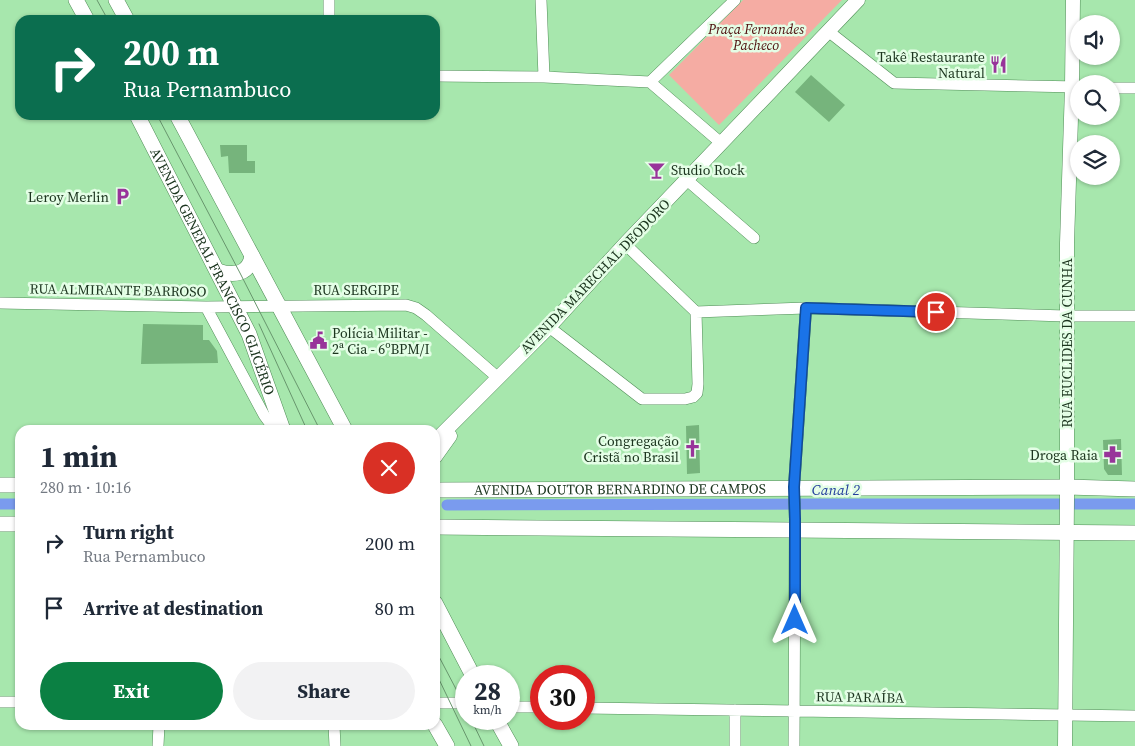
<!DOCTYPE html>
<html lang="en">
<head>
<meta charset="utf-8">
<style>
	body { margin:0; font-family:"Source Serif 4",serif; background:#f2f2f3; color:#1f2937; height:100vh; display:flex; flex-direction:column; font-size:19px; white-space:nowrap }
	* { box-sizing:border-box; margin:0 }
	p { font-size:16px; color:#747a83 }
	.icon { flex:none; width:28px; height:28px; fill:none; stroke:currentColor; stroke-width:2; stroke-linecap:round; stroke-linejoin:round }
	.map { position:relative; flex:1; overflow:hidden }
	.drawer { position:absolute; left:15px; top:425px; width:425px; height:305px; display:flex; flex-direction:column; background:#fff; border-radius:15px; box-shadow:0 1px 4px #0004 }
	.drawer>* { flex:none }
	.banner { position:absolute; left:15px; top:15px; width:425px; height:105px; border-radius:15px; box-shadow:0 1px 4px #0004; background:#0b6e4f; color:#fff; overflow:hidden }
	.tools { position:absolute; left:1070px; top:15px; display:grid; gap:10px }
	.tools a { display:grid; place-items:center; width:50px; height:50px; border-radius:50%; background:#fff; box-shadow:0 1px 4px #0004; font-size:25px }
	.speed { position:absolute; left:455px; top:665px; display:flex; gap:10px; font-size:25px; font-weight:700; text-align:center }
	.speed>* { display:grid; place-content:center; width:65px; height:65px; border-radius:50%; background:#fff; box-shadow:0 1px 4px #0004; line-height:1 }
	.speed small { font-size:12px; font-weight:400 }
	.speed .limit { border:8px solid #d22; background:#fff; color:#111 }
	.pin { position:absolute; display:grid; place-items:center; width:42px; height:42px; color:#fff; margin:-21px; border:2px solid #fff; border-radius:50%; box-shadow:0 1px 5px #0007 }
	.me { position:absolute; width:55px; margin:-28px; rotate:0deg; stroke-linejoin:round; filter:drop-shadow(0 0 4px #0008) }
	.turn { display:flex; align-items:center; gap:18px; height:105px; padding:0 25px; font-size:22px }
	.turn .icon { width:65px; height:65px; stroke-width:2.5 }
	.turn b { display:block; font-size:35px; line-height:42px }
	.round { display:grid; place-items:center; flex:none; width:52px; height:52px; border-radius:26px; background:#f2f2f3 }
	.overview { display:flex; align-items:center; justify-content:space-between; height:85px; padding:0 25px }
	h1 { font-size:30px; font-weight:700; line-height:38px }
	.primary-button { display:flex; gap:10px; margin-top:auto; padding:10px 25px }
	.primary-button a { flex:1; height:58px; border-radius:30px; background:#0b8043; color:#fff; font-size:20px; font-weight:700; line-height:58px; text-align:center }
	.primary-button a+a { background:#f2f2f3; color:#1f2937 }
	ul { padding:0; list-style:none }
	li { display:flex; align-items:center; gap:15px; height:65px; padding:0 25px }
	li div { flex:1 }
	li b { display:block; font-size:19px }
	li em { font-style:normal }
	.map>svg:first-child { display:block }
	.green { fill:#f5aca3 }
	.lines { fill:none; stroke-linecap:round; stroke-linejoin:round }
	.canal { stroke:#7a9bee; stroke-width:11 }
	.building { fill:#76b47c }
	.minor-casing { stroke:#508d57; stroke-width:12 }
	.tertiary-casing { stroke:#508d57; stroke-width:15 }
	.secondary-casing { stroke:#508d57; stroke-width:16 }
	.minor { stroke:#fff; stroke-width:11 }
	.tertiary { stroke:#fff; stroke-width:14 }
	.secondary { stroke:#fff; stroke-width:15 }
	.tram { stroke:#68966d; stroke-width:1 }
	.route-casing { stroke:#114b97; stroke-width:12 }
	.route { stroke:#1a73e8; stroke-width:9 }
	.labels { text-anchor:middle; stroke-width:5; stroke-linejoin:round; paint-order:stroke }
	.park-label { font-size:14px; font-style:italic; fill:#4e0e0d; stroke:#e4fee6 }
	.poi-label { font-size:14px; fill:#1b341e; stroke:#e4fee6; text-anchor:end }
	.street-label { font-size:14px; fill:#1b341e; stroke:#e4fee6 }
	.water-label { font-size:15px; font-style:italic; fill:#223d9c; stroke:#e4fee6 }
</style>
</head>
<body>
<div class="map">
<svg width="1135" height="746" viewBox="0 0 1135 746">
	<rect width="100%" height="100%" fill="#a7e7ad"/>
	<path class="green" d="M743,0H842L719,125L669,75Z"/>
	<g class="lines">
		<path class="canal" d="M0,504H20
			M447,505L821,504H1135"/>
	</g>
	<path class="building" d="M811,75L845,105L829,122L795,92Z
		M220,145H247V161H255V173H229L228,156L221,157Z
		M143,324L203,325V340H209L217,351L218,363L141,364Z
		M699,425L700,473L687,474L686,426Z
		M1121,439L1122,475H1108L1104,469L1103,440Z"/>
	<g class="lines">
		<defs>
			<path id="minor" d="M329,0V20
				M541,0L544,77
				M828,31L894,83L1079,87
				M435,76L544,77L650,82
				M1111,88H1135
				M721,143L650,82L735,0
				M687,180L754,238
				M625,244L696,312L806,308L1066,316H1135
				M0,303L206,307L406,305L416,308L426,315L497,377
				M206,307L264,415L275,430
				M549,327L642,399H685L693,397L697,393L698,384L696,312
				M0,702H20
				M435,703H466
				M509,707H541
				M584,708L1135,716
				M334,725L335,746
				M158,746L159,725
				M735,746V710
				M794,746L795,519L794,487L806,308"/>
			<path id="tertiary" d="M435,441L549,327L625,244L858,0
				M435,457L450,436
				M1065,746L1067,500V243L1072,87L1073,0"/>
			<g id="secondary">
				<path d="M76,0L87,20"/>
				<path d="M116,0L127,20"/>
				<path id="s1" d="M137,115L249,334L283,430"/>
				<path d="M177,115L345,430"/>
				<path d="M218,271C233,276 249,275 252,256"/>
				<path d="M0,485H20"/>
				<path id="s2" d="M435,490L1067,487L1135,489"/>
				<path d="M0,524H20"/>
				<path d="M435,527L1135,533"/>
				<path d="M435,603L473,676"/>
				<path d="M496,719L511,746"/>
				<path d="M435,725L447,746"/>
			</g>
		</defs>
		<use href="#minor" class="minor-casing"/>
		<use href="#tertiary" class="tertiary-casing"/>
		<use href="#secondary" class="secondary-casing"/>
		<use href="#minor" class="minor"/>
		<use href="#tertiary" class="tertiary"/>
		<use href="#secondary" class="secondary"/>
		<path class="tram" d="M97,0L108,20
			M157,115L240,273L320,430
			M259,324L307,430
			M435,649L466,708
			M435,671L471,746
			M471,719L484,746"/>
	</g>
	<g class="lines">
		<defs>
			<path id="route" d="M795,620V519L794,487L806,308L936,312"/>
		</defs>
		<use href="#route" class="route-casing"/>
		<use href="#route" class="route"/>
	</g>
	<defs>
		<symbol id="restaurant-bare" viewBox="-9 -9 18 18"><path d="M-5-6h1v4h1v-4h1v4h1v-4h1v5L-1.5 .5V6h-2V.5L-5-1ZM5-6V6H3V1.5H1.5Q1.5-4 5-6Z" fill="#98349a" stroke="#e4fee6" stroke-width="2.5" paint-order="stroke"/></symbol>
		<symbol id="bar-bare" viewBox="-9 -9 18 18"><path d="M-6-5H6L.8 .8V4.5H3.5V6h-7V4.5H-.8V.8Z" fill="#98349a" stroke="#e4fee6" stroke-width="2.5" paint-order="stroke"/></symbol>
		<symbol id="parking-bare" viewBox="-9 -9 18 18"><path d="M-3.5-5.5H1a3.5 3.5 0 0 1 0 7H-1V5.5H-3.5ZM-1-3.4V-.6H.8a1.4 1.4 0 0 0 0-2.8Z" fill="#98349a" stroke="#e4fee6" stroke-width="2.5" paint-order="stroke"/></symbol>
		<symbol id="civic-bare" viewBox="-9 -9 18 18"><path d="M-.6-6.5H3V-4.5H.6V-3L4-1V1h2V6H-6V1h2V-1L-.6-3ZM-1.2 2.5V6h2.4V2.5Z" fill="#98349a" stroke="#e4fee6" stroke-width="2.5" paint-order="stroke"/></symbol>
		<symbol id="church-bare" viewBox="-9 -9 18 18"><path d="M-1.2-6h2.4v3.5h3.3v2.4h-3.3V6h-2.4V-.1h-3.3v-2.4h3.3Z" fill="#98349a" stroke="#e4fee6" stroke-width="2.5" paint-order="stroke"/></symbol>
		<symbol id="pharmacy-bare" viewBox="-9 -9 18 18"><path d="M-2-6h4v4h4v4h-4v4h-4v-4h-4v-4h4Z" fill="#98349a" stroke="#e4fee6" stroke-width="2.5" paint-order="stroke"/></symbol>
	</defs>
	<g fill-rule="evenodd">
		<use href="#restaurant-bare" x="986" y="52" width="25" height="25"/>
		<use href="#bar-bare" x="644" y="158" width="25" height="25"/>
		<use href="#parking-bare" x="110" y="184" width="25" height="25"/>
		<use href="#civic-bare" x="306" y="328" width="25" height="25"/>
		<use href="#church-bare" x="680" y="436" width="25" height="25"/>
		<use href="#pharmacy-bare" x="1100" y="442" width="25" height="25"/>
	</g>
	<g class="labels">
		<g class="park-label">
			<text x="756" y="34">Praça Fernandes<tspan x="756" dy="16">Pacheco</tspan></text>
		</g>
		<g class="poi-label">
			<text x="985" y="62">Takê Restaurante<tspan x="985" dy="16">Natural</tspan></text>
			<text x="671" y="175" text-anchor="start">Studio Rock</text>
			<text x="109" y="202">Leroy Merlin</text>
			<text x="332" y="338" text-anchor="start">Polícia Militar -<tspan x="332" dy="16">2ª Cia - 6ºBPM/I</tspan></text>
			<text x="679" y="446">Congregação<tspan x="679" dy="16">Cristã no Brasil</tspan></text>
			<text x="1098" y="460">Droga Raia</text>
		</g>
		<g class="street-label">
			<text dy="5" stroke="none"><textPath href="#s1" startOffset="174">AVENIDA GENERAL FRANCISCO GLICÉRIO</textPath></text>
			<text transform="translate(595 276) rotate(-46)" y="5">AVENIDA MARECHAL DEODORO</text>
			<text transform="translate(118 290) rotate(1)" y="5">RUA ALMIRANTE BARROSO</text>
			<text x="356" y="295">RUA SERGIPE</text>
			<text transform="translate(1067 343) rotate(-90)" y="5">RUA EUCLIDES DA CUNHA</text>
			<text dy="5" stroke="none"><textPath href="#s2" startOffset="185">AVENIDA DOUTOR BERNARDINO DE CAMPOS</textPath></text>
			<text transform="translate(860 697) rotate(1)" y="5">RUA PARAÍBA</text>
		</g>
		<g class="water-label">
			<text x="836" y="495">Canal 2</text>
		</g>
	</g>
</svg>
<div class="tools">
<a><svg class="icon" aria-label="sound" viewBox="0 0 24 24"><path d="M4 9h4l5-4v14l-5-4H4zM17 9q2 3 0 6"/></svg></a>
<a><svg class="icon" aria-label="search" viewBox="0 0 24 24"><circle cx="10" cy="10" r="6"/><path d="M15 15l6 6"/></svg></a>
<a><svg class="icon" aria-label="layers" viewBox="0 0 24 24"><path d="M12 4l9 5-9 5-9-5zM3 14l9 5 9-5"/></svg></a>
</div>
<div class="speed"><div>28<small>km/h</small></div><div class="limit">30</div></div>
<div class="pin" style="left:936px;top:312px;background:#d93025"><svg class="icon" aria-label="arrive" viewBox="0 0 24 24"><path d="M6 21V4h12l-3 4 3 4H6"/></svg></div>
<svg class="me" style="left:795px;top:620px" viewBox="-20 -20 40 40"><path d="M0-17L14 15 0 8-14 15z" fill="#1a73e8" stroke="#fff" stroke-width="4"/></svg>
<div class="banner">
<div class="turn"><svg class="icon" aria-label="right" viewBox="0 0 24 24"><path d="M7 20v-9h11M14 6l5 5-5 5"/></svg><div><b>200 m</b>Rua Pernambuco</div></div>
</div>
<section class="drawer">
<div class="overview"><div><h1>1 min</h1><p>280 m · 10:16</p></div><a class="round" style="background:#d93025;color:#fff"><svg class="icon" aria-label="close" viewBox="0 0 24 24"><path d="M6 6l12 12M18 6L6 18"/></svg></a></div>
<ul>
<li><svg class="icon" aria-label="right" viewBox="0 0 24 24"><path d="M7 20v-9h11M14 6l5 5-5 5"/></svg><div><b>Turn right</b><p>Rua Pernambuco</p></div><em>200 m</em></li>
<li><svg class="icon" aria-label="arrive" viewBox="0 0 24 24"><path d="M6 21V4h12l-3 4 3 4H6"/></svg><div><b>Arrive at destination</b></div><em>80 m</em></li>
</ul>
<div class="primary-button"><a>Exit</a><a>Share</a></div>
</section>
</div>
</body>
</html>
